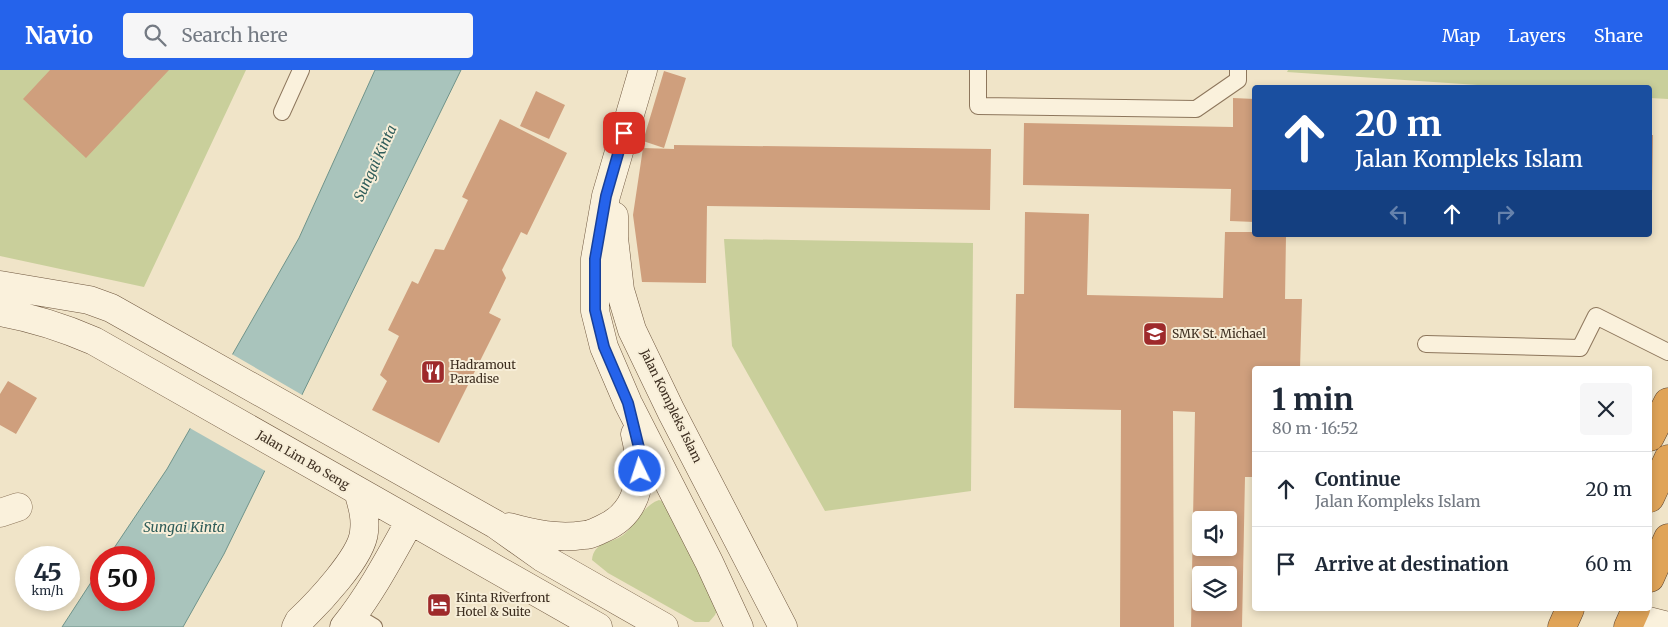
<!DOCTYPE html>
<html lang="en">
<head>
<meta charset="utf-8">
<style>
	body { margin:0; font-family:Merriweather,serif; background:#f6f6f7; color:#1f2937; height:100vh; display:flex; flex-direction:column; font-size:19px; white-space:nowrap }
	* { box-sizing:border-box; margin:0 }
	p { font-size:16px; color:#747a83 }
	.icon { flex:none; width:28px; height:28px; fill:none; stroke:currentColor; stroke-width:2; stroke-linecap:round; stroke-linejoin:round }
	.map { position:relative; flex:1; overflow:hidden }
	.drawer { position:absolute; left:1252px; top:296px; width:400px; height:245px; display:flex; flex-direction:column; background:#fff; border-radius:5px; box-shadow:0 2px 8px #0003 }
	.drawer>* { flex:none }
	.top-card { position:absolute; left:1252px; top:15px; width:400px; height:152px; border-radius:5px; box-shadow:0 2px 8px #0003; background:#1a4fa0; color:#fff; overflow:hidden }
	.tools { position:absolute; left:1192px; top:441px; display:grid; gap:10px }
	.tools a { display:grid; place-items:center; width:45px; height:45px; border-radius:5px; background:#fff; box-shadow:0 2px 8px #0003; font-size:25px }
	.speed { position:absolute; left:15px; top:476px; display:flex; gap:10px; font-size:25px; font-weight:700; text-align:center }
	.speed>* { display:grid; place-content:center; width:65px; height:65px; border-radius:50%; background:#fff; box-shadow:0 2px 8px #0003; line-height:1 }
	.speed small { font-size:12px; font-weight:400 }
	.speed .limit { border:8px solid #d22; background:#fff; color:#111 }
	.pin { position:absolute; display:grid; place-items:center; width:42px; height:42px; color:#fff; margin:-21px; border-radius:10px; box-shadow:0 2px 8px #0006 }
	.me { position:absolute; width:55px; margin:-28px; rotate:356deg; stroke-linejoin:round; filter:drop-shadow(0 0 4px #0008) }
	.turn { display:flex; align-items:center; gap:18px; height:105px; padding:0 20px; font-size:22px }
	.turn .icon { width:65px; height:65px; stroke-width:2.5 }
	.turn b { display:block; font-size:35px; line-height:42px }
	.lanes { display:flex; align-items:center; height:48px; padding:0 20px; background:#0003; justify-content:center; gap:25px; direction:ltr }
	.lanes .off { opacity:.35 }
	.round { display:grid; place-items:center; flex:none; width:52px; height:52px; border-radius:5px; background:#f6f6f7 }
	.head { display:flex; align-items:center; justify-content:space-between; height:85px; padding:0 20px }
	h1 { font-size:30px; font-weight:700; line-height:38px }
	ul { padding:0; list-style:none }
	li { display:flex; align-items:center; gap:15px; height:75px; padding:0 20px; border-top:1px solid #e0e1e3 }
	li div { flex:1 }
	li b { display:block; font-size:19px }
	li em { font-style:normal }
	header { display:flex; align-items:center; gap:30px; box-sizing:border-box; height:70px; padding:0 25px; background:#2563eb; color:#fff }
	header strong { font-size:24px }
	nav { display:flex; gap:28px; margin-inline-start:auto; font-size:18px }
	.search { width:350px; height:45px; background:#f6f6f7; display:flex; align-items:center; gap:12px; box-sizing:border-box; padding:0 18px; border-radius:5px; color:#747a83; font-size:19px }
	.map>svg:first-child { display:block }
	.green { fill:#c9cf9b }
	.water { fill:#a9c4bc; stroke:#6f938a }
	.pier { fill:#f0e4c8 }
	.building { fill:#cf9f7d; fill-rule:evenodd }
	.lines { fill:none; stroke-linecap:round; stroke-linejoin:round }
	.lane-casing { stroke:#8d765c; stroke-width:18 }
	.street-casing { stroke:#8d765c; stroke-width:29 }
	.secondary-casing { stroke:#6f573f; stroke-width:29 }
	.highway-casing { stroke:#5b4430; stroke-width:29 }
	.lane { stroke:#faf1dc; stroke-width:16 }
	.street { stroke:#faf1dc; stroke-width:28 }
	.secondary { stroke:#faf1dc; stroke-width:28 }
	.highway { stroke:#e0a458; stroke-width:28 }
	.route-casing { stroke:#184099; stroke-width:12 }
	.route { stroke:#2563eb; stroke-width:9 }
	.labels { text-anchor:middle; stroke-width:4; stroke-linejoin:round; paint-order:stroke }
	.poi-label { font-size:12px; fill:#3d2e20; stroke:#f7eed8; text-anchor:start }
	.street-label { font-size:12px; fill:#3d2e20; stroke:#f7eed8 }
	.water-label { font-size:14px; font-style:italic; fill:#2f5d5a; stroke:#f7eed8 }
</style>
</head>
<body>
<header>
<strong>Navio</strong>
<div class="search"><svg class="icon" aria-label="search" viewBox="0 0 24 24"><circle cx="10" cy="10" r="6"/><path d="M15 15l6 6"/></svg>Search here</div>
<nav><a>Map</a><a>Layers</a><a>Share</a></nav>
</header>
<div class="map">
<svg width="1668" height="557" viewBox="0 0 1668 557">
	<rect width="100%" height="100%" fill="#f0e4c8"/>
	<path class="green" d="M0,0H246L144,217L0,186Z
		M1288,0H1668V29L1650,28V18L1507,17L1287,2Z
		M724,169L973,173L971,421L825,441L732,276Z
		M659,430L667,433L718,538L715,545L709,552H695L608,503L592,490C594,471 611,474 623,465C637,454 642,436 659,430Z"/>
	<path class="water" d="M375,0H461L224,484L183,557H62L101,497V530H144V488L108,487L167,399L299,168Z"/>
	<path class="pier" d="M230,283L304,326L267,402L188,357Z"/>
	<path class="building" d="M50,0H169L86,88L23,29Z
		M664,1L686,8L664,78L643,71Z
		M536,21L565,35L549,69L520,56Z
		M1233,28L1255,29V152L1230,151L1231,119L1023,115L1024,53L1233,57Z
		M500,49L567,83L527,165L521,162L502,200L506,208L489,243L501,249L439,373L372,340L387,311L380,305L399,266L388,260L412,211L418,214L435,179L444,180L468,130L462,127Z
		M1650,65H1653L1652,124H1650Z
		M674,75L991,79L990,140L707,136L706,213L642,212L633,145L643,78L674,79Z
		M1025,142L1089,144L1087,225L1223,228L1225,162H1255V165H1286L1285,229H1302L1300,299H1255V407H1245L1242,557H1191L1195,342L1173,341L1174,557H1120L1121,340L1014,338L1016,224H1024ZM1201,450H1229V478H1201ZM1201,505H1229V532H1201Z
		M8,311L37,328L16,364L0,355V324Z"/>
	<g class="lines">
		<defs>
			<path id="lane" d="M978,0V36L1196,39L1238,10V0
				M282,42L301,0
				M1426,274L1580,278L1596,246L1668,282
				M354,545L374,557"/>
			<path id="street" d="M0,443L18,437"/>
			<path id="secondary" d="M643,0L606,126L595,189V241L604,277L628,333L709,492L739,557
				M614,146V168L620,220L632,260L671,341L783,557
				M0,215L89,230L111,238L495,454L543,488L664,557
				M0,242C34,248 62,257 94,271L598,557
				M509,457C534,464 558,469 584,465C591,465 597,461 602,459C642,442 644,401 635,364
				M1633,547L1668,556
				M296,557L299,551C317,534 362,487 364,462C366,447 362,435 358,421
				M344,557C370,525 390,487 410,451"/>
			<path id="highway" d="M1650,367L1668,332
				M1650,428L1668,389
				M1650,508L1668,468
				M1562,557L1570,539
				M1628,557L1636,539"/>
		</defs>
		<use href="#lane" class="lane-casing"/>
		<use href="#street" class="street-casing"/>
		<use href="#secondary" class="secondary-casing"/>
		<use href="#highway" class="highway-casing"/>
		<use href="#lane" class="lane"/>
		<use href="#street" class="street"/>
		<use href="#secondary" class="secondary"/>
		<use href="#highway" class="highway"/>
	</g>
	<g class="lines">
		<defs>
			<path id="route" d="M624,63L606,126L595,189V240L604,277L628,333L639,378L640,401"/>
		</defs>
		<use href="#route" class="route-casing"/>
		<use href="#route" class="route"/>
	</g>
	<defs>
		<symbol id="school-square" viewBox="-11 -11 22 22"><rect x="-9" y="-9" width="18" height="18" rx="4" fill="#9e2a2b" stroke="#f7eed8"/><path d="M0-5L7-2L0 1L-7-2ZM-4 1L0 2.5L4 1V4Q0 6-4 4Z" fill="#fff"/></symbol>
		<symbol id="restaurant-square" viewBox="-11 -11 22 22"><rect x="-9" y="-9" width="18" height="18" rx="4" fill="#9e2a2b" stroke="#f7eed8"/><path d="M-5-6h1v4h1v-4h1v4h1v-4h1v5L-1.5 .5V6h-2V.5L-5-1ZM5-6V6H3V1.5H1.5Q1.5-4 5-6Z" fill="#fff"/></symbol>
		<symbol id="hotel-square" viewBox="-11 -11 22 22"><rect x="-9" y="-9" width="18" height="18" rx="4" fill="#9e2a2b" stroke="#f7eed8"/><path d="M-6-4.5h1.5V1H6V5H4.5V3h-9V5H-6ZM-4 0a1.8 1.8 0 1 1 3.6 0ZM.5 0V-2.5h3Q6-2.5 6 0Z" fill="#fff"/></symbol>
	</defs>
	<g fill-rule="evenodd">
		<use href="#school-square" x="1141" y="250" width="28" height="28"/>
		<use href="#restaurant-square" x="419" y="288" width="28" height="28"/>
		<use href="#hotel-square" x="425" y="521" width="28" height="28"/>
	</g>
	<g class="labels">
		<g class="poi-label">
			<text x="1172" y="268">SMK St. Michael</text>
			<text x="450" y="299">Hadramout<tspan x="450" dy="14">Paradise</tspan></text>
			<text x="456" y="532">Kinta Riverfront<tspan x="456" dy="14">Hotel &amp; Suite</tspan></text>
		</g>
		<g class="street-label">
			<text transform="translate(671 336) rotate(64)" y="4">Jalan Kompleks Islam</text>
			<text transform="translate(303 390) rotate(30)" y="4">Jalan Lim Bo Seng</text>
		</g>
		<g class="water-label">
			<text transform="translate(375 93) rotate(-65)" y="5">Sungai Kinta</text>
			<text x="184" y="462">Sungai Kinta</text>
		</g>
	</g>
</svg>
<div class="tools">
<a><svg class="icon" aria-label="sound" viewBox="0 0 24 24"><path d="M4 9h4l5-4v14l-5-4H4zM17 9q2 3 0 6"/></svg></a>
<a><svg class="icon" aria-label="layers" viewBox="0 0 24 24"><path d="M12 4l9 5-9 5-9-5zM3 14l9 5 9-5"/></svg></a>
</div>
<div class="speed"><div>45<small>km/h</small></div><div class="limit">50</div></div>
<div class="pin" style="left:624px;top:63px;background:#d93025"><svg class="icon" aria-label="arrive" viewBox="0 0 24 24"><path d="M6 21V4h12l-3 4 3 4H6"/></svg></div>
<svg class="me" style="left:640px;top:401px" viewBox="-20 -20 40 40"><circle r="17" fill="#2563eb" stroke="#fff" stroke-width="3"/><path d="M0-11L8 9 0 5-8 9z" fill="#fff"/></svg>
<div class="top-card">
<div class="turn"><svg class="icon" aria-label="ahead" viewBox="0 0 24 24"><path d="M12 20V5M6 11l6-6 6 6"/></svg><div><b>20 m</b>Jalan Kompleks Islam</div></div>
<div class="lanes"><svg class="icon off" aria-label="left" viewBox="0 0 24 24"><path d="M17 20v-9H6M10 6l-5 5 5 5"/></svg><svg class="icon" aria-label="ahead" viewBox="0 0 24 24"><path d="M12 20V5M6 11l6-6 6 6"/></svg><svg class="icon off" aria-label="right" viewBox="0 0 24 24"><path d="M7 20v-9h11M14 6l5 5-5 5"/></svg></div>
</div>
<section class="drawer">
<div class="head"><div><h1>1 min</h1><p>80 m · 16:52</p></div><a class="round"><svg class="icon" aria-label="close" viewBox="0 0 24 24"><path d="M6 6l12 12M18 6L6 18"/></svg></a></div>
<ul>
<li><svg class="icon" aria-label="ahead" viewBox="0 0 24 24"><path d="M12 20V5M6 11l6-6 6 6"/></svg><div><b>Continue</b><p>Jalan Kompleks Islam</p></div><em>20 m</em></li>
<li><svg class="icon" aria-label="arrive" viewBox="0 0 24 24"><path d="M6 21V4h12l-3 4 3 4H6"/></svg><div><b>Arrive at destination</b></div><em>60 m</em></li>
</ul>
</section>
</div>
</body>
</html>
